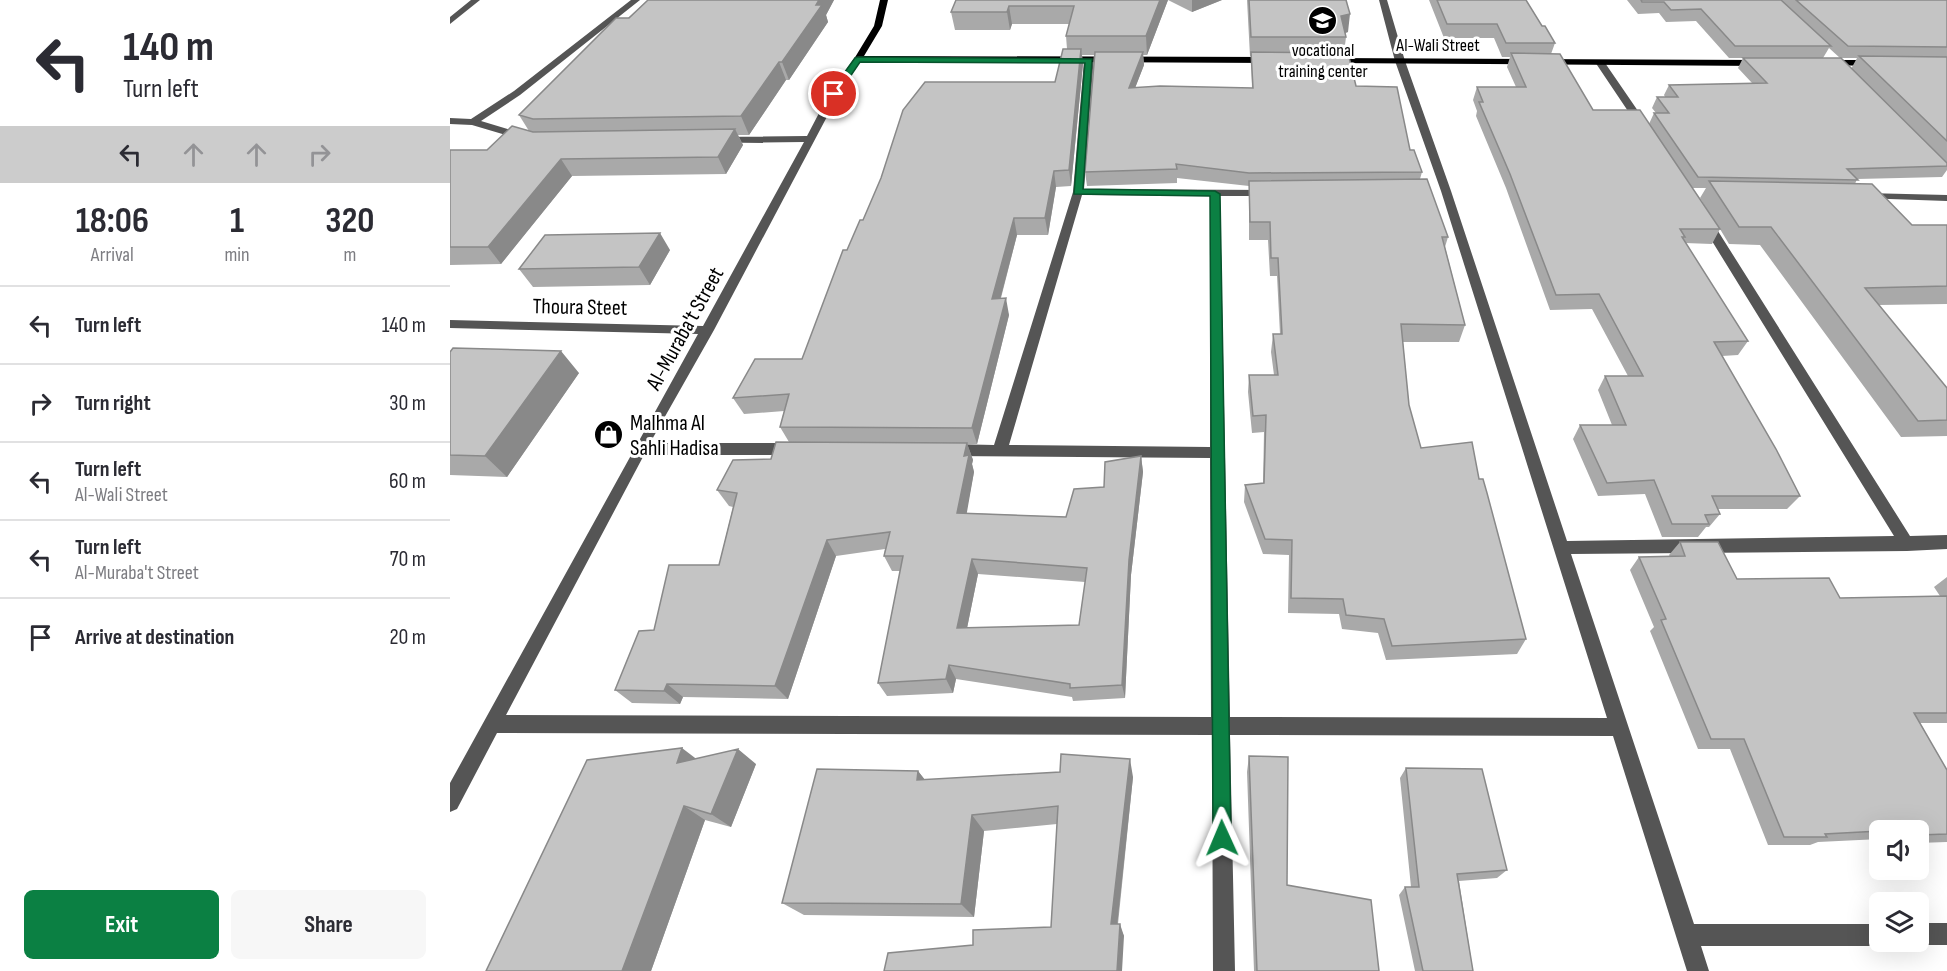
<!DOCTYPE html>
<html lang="en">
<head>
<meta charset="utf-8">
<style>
	body { margin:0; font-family:"Sofia Sans Condensed",sans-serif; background:#f7f7f7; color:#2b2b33; height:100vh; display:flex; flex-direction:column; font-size:22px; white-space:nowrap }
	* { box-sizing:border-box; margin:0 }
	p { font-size:20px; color:#7c7c81 }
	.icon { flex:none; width:33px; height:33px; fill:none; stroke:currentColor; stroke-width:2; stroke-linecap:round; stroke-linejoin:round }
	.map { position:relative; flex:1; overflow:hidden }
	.sheet { display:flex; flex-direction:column; background:#fff; width:450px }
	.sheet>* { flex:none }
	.guide { background:#fff; color:#2b2b33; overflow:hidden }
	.controls { position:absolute; left:1419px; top:820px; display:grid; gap:12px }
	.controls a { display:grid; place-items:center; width:60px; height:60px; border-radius:9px; background:#fff; box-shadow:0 6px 24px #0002; font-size:30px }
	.pin { position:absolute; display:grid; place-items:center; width:51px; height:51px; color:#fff; margin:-26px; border:3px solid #fff; border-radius:50%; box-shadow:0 2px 6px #0007 }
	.me { position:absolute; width:66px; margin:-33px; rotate:359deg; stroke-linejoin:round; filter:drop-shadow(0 0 4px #0008) }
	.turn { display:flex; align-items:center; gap:21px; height:126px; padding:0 24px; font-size:27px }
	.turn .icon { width:78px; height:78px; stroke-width:2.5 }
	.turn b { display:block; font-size:42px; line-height:51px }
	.lanes { display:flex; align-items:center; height:57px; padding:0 24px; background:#0003; justify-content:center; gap:30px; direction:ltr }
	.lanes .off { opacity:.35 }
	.eta { display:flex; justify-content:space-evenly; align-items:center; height:102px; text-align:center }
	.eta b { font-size:36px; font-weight:700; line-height:42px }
	.cta { display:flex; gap:12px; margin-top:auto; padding:12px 24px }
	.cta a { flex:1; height:69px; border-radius:9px; background:#0b8043; color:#fff; font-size:24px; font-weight:700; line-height:69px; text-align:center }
	.cta a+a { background:#f7f7f7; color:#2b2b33 }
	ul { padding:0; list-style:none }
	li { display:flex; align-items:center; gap:18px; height:78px; padding:0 24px; border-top:2px solid #e1e1e2 }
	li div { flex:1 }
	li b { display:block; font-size:22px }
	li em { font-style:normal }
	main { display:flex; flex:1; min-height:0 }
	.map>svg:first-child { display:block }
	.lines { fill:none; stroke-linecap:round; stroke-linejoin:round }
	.minor { fill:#555; fill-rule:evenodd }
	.major { fill:#000; fill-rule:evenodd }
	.wall { fill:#a9a9a9; fill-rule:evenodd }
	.shaded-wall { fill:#898989 }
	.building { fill:#c4c4c4; stroke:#898989; stroke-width:1.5; fill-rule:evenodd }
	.route { fill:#0b8043; stroke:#07532c; stroke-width:1.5 }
	.labels { text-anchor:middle; stroke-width:6; stroke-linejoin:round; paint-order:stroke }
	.far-street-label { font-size:18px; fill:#000; stroke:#fff }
	.far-poi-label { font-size:18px; fill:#000; stroke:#fff }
	.street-label { font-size:22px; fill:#000; stroke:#fff }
	.poi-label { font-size:22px; fill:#000; stroke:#fff; text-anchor:start }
</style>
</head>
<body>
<main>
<section class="sheet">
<div class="guide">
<div class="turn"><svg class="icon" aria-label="left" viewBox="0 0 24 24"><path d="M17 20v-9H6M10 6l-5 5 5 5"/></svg><div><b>140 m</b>Turn left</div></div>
<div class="lanes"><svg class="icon" aria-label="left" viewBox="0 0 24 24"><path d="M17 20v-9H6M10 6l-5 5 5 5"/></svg><svg class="icon off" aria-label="ahead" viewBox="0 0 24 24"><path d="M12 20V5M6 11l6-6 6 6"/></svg><svg class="icon off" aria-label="ahead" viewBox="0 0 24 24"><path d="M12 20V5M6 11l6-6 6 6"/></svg><svg class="icon off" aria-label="right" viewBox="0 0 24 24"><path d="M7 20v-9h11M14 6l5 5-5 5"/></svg></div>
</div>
<div class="eta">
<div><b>18:06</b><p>Arrival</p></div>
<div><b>1</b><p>min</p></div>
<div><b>320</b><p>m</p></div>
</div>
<ul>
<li><svg class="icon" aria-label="left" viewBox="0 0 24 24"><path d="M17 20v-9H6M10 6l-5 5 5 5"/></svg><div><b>Turn left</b></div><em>140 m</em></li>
<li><svg class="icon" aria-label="right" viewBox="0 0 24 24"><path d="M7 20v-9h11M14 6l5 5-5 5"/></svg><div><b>Turn right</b></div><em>30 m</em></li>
<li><svg class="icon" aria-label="left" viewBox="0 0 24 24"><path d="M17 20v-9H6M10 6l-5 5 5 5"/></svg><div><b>Turn left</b><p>Al-Wali Street</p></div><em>60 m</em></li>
<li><svg class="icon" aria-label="left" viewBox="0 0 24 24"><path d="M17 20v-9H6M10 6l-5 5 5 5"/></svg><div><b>Turn left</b><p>Al-Muraba't Street</p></div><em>70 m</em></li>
<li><svg class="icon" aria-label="arrive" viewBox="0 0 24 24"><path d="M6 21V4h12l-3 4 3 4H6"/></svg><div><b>Arrive at destination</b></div><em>20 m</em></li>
</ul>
<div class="cta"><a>Exit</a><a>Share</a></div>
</section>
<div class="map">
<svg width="1497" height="971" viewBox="0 0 1497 971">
	<rect width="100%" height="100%" fill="#fff"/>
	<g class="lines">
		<path class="minor" d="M21,0H30L0,24V17Z
			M181,0H190L70,95L31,121L77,135V139H69L22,125L0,124V118L21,119L64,91Z
			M929,0H937L955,61L1001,191L1117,541L1444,536L1249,220L1255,217L1261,220L1460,536L1497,535V549L1457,551L1121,554L1244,924H1430V942L1438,943L1430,946H1251L1259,971H1237L1163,736L780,735L785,971H763L762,735L47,733L7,809L0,812V783L248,334L0,328V320L253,326L354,142L270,143L265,140L270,137L357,136L379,94L405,57L408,56L412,59L389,94L264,330L200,443H344L349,445L351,449L349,453L344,455H194L56,715L761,717L760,458L500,456L495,454L493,450L495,446L500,444L544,445L623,192L634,60L639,57L644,60L634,189L820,190L825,193L820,196H770L780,717L1157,718L991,191L945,61ZM632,195L760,196V447L559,445Z
			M1147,60H1153L1199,127L1198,129H1190L1145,62Z
			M1415,193L1497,195V201L1411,198L1410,196Z
			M1468,923H1497V945H1468L1462,942H1468Z"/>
		<path class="major" d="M430,0H438L432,26L414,56L822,57L827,60L822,63L405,61L404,59L424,26Z
			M882,58L1311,60L1316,63L1311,66L879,63L877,61Z
			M1377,60H1425L1430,63L1425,66L1374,65L1372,63Z"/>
	</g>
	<path class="wall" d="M198,0H384L376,15L378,22L339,80H336L299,135H288L293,145L276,174L122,176L51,264L0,265V150H37L79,131L69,115Z
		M506,0H718L697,55H693L694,65L685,88H802L801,56H800L797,0H897L898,32L895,33L896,37L894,53L906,86L960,150L972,172L970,179L998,237L995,247L1015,325L1009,342H953L959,405L971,448L1029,479L1076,639L1067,654L936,660L928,633L892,629L889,614L838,613L839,555L813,554L794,502L795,485L813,484L814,432L802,433L798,392L799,375H824L821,352L823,334H830L827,276H820L818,240H799V186L727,178V183L637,186L635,172L644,55H632L633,64L621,186L606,187L598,235H567L551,298L559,315L527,444H517L523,460L522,464L524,472L516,513L616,517L691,456L693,472L681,575L675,698L623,701L622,697L506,679L503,693L437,696L428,683L450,571H442L434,556L435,549L386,556L338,699L233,697L230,704L182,703L165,690L204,630L269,565L283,507L279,506L267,490L321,459L339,442L330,427L334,411L294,414L283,398L352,359L397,250L413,220L605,82L617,49L616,36L619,24H562L560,30H505L501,12ZM528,574L635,582L629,625L517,628Z
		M718,0H772L742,12Z
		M979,0H1076L1092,26L1105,43L1101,54L1143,110L1199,124L1204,113H1206L1202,108L1207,97H1215L1214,95L1219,85L1302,83L1288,68L1293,58H1279L1246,21L1216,22L1209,13L1188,14L1177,0H1497V170L1492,177L1407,179L1405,184L1462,225H1497V304L1429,305L1497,388V436L1451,437L1310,245L1279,244L1270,229L1262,244L1235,243L1298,341L1288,355L1272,356L1350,496L1337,509H1267L1270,514L1259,527H1256L1248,537H1212L1195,494L1148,496L1123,439L1130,425H1162L1148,390L1155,376H1178L1142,309L1100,310L1056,188L1026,116L1027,111L1023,100L1027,87H1066L1057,67L1060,57H1052L1044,38H994ZM1379,48L1390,58H1373ZM1391,58H1407L1401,69ZM1242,188H1256L1250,198L1269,229Z
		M220,250L200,285L83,287L69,269Z
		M0,352L129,373L57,477L0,475Z
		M1230,542L1287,579L1390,598L1490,596L1484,587L1497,577V723H1470L1497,770V842L1468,843V831H1430V839L1368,842L1360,845H1318L1280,749H1248L1200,631L1204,627L1180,570L1189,557H1220L1219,555Z
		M799,756L837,885L929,971H804L797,772Z
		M246,759L306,764L281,827L255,820L201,971H36Z
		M956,768L1057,870L1047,878L1009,881L1023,971H965L949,895L955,887H961L950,778Z
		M468,771L475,780L683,777L668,924L674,936L523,945L601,927L607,824L534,831L524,917L354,915L332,903Z"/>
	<path class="shaded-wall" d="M369,0H384L376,15L378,22L339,80L332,62Z
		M710,0H718L697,55L696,36Z
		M742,0H772L742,12Z
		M559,6L562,24L560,30L557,12Z
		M900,14L898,32L889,35L891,16Z
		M631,49L633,64L621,186L619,170Z
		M693,52L694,65L680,101L679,88Z
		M329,62L336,80L299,135L291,116Z
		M285,129L293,145L276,174L268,157Z
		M111,159L122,176L51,264L38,247Z
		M604,171L606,187L598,235L595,218Z
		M564,218L567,235L546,315L542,299Z
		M210,233L220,250L200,285L189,267Z
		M556,298L559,315L527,444L522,428Z
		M111,351L129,373L57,477L35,456Z
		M517,443L523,460L522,464L524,472L514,529L507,513L514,456Z
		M691,456L693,472L681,575L675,698L672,685L679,560Z
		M377,540L386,556L338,699L325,686Z
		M522,559L528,574L514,643L507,628Z
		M499,665L506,679L503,693L496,679Z
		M217,684L233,697L230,704L214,691Z
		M232,748L253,764L227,763Z
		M288,749L306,764L281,827L261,814Z
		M680,759L683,777L666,936L661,924Z
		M468,771L482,789L467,780Z
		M234,806L255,820L201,971H172Z
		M522,815L534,831L524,917L511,904Z
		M670,924L674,936L672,971H667Z"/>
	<path class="building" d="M198,0H369L366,5H372L332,62H329L291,116L83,119L69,115L166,18H179Z
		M506,0H710L696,36H616L624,6H559L557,12H501Z
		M799,0H896L900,14L891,16L896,37H801Z
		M987,0H1076L1092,26H1095L1105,43H1056L1047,24H997Z
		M1191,0H1331L1381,46H1285L1251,9L1221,10L1214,2H1192Z
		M1346,0H1497V47L1398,46Z
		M613,49H631L619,170L604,171L595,218H564L542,299L556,298L522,428L330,427L339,394L283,398L305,359H352L393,250H397L410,220H413L431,178L453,110L475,82H605Z
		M645,52H693L679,88L710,86L803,88L801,52L898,53L906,86L947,87L960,150H964L972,172L799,173L726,164L727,169L635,172Z
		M1061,53L1110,54L1143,110H1190L1270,229H1230L1235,237H1232L1298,341L1264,342L1326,449L1350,496H1262L1270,514L1255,515L1259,524H1222L1204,480L1157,483L1130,425H1176L1155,376H1193L1149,294L1106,295L1060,174L1029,102H1033L1027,87H1076Z
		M1409,56L1497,57V141Z
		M1293,58H1391L1497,163V166L1397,169L1408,180L1248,177L1204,113H1219L1207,97H1228L1219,85L1317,83Z
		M62,126L83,132L285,129L268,157L111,159L38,247H0V150H37Z
		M977,179L998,237H992L1015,325L951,324L959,405L971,448L1022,442L1029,479H1033L1037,493L1076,639L942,646L934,619L896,615L893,599L841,598L842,540L815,539L795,485L814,483L816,415L803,416L799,375H828L823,334H832L828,258H821L820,222H800L799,181Z
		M1259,181L1422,184L1462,225H1497V286L1415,288L1497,388V420L1468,421L1321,227H1289Z
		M210,233L189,267L69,269L95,235Z
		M3,348L111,351L35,456L0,455V352Z
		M326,442L517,443L514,456L519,455L507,513L616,517L624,489L654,487L655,462L691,456L679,560L672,685L620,688V684L499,665L496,679L428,683L453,556H434L440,532L377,540L325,686L217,684L214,691L165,690L189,631L204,630L219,565H269L287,493L267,490L283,460L321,459ZM522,559L637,568L629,625L507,628Z
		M1230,542H1268L1287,579L1379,578L1390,598L1497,596V713H1464L1497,770V834L1468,835V831H1430L1375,834L1377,837H1334L1294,739H1261L1211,620L1216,619L1189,557L1235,556Z
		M232,748L227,763L288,749L261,814L234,806L172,971H36L137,760Z
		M611,754L680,759L661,924H670L667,971H434L438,953L523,945V930L601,927L608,806L522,815L511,904L332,903L367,769L468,771L467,780L610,772Z
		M799,756L838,757L837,885L921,900L929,971H807Z
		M956,768L1032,769L1057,870L1007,874L1023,971H973L955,887H969Z"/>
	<path class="route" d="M408,57L642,59L633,189L765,191L770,194L781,838L778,844L772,847L766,844L763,838L760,196L624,194L635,63L410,62L387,96H381L379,94L405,58Z"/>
	<defs>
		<symbol id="school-disc" viewBox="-11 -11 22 22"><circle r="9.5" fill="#000" stroke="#fff"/><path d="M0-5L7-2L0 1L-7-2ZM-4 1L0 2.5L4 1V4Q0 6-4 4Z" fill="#fff"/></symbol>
		<symbol id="shop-disc" viewBox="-11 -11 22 22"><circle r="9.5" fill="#000" stroke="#fff"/><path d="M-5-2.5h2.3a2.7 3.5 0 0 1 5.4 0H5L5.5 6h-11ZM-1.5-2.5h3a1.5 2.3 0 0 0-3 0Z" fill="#fff"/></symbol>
	</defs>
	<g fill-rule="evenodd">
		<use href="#school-disc" x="856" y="4" width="33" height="33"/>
		<use href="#shop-disc" x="142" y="418" width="33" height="33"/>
	</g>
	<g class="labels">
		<g class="far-street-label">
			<text x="988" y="51">Al-Wali Street</text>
		</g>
		<g class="far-poi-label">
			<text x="873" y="56">vocational<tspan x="873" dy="21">training center</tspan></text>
		</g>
		<g class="street-label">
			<text transform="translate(130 306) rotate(1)" y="8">Thoura Steet</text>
			<text transform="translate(234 328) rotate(-61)" y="8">Al-Muraba't Street</text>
		</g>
		<g class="poi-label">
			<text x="180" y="430">Malhma Al<tspan x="180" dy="25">Sahli Hadisa</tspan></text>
		</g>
	</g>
</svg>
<div class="controls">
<a><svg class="icon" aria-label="sound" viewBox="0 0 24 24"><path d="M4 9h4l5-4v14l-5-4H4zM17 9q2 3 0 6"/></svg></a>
<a><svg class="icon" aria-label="layers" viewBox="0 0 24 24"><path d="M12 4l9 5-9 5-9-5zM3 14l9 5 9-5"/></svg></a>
</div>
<div class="pin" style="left:384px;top:94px;background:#d93025"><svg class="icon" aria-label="arrive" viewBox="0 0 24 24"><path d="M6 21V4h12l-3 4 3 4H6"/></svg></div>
<svg class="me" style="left:772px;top:838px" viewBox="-20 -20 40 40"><path d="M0-17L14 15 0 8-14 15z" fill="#0b8043" stroke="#fff" stroke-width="4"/></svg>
</div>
</main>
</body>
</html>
